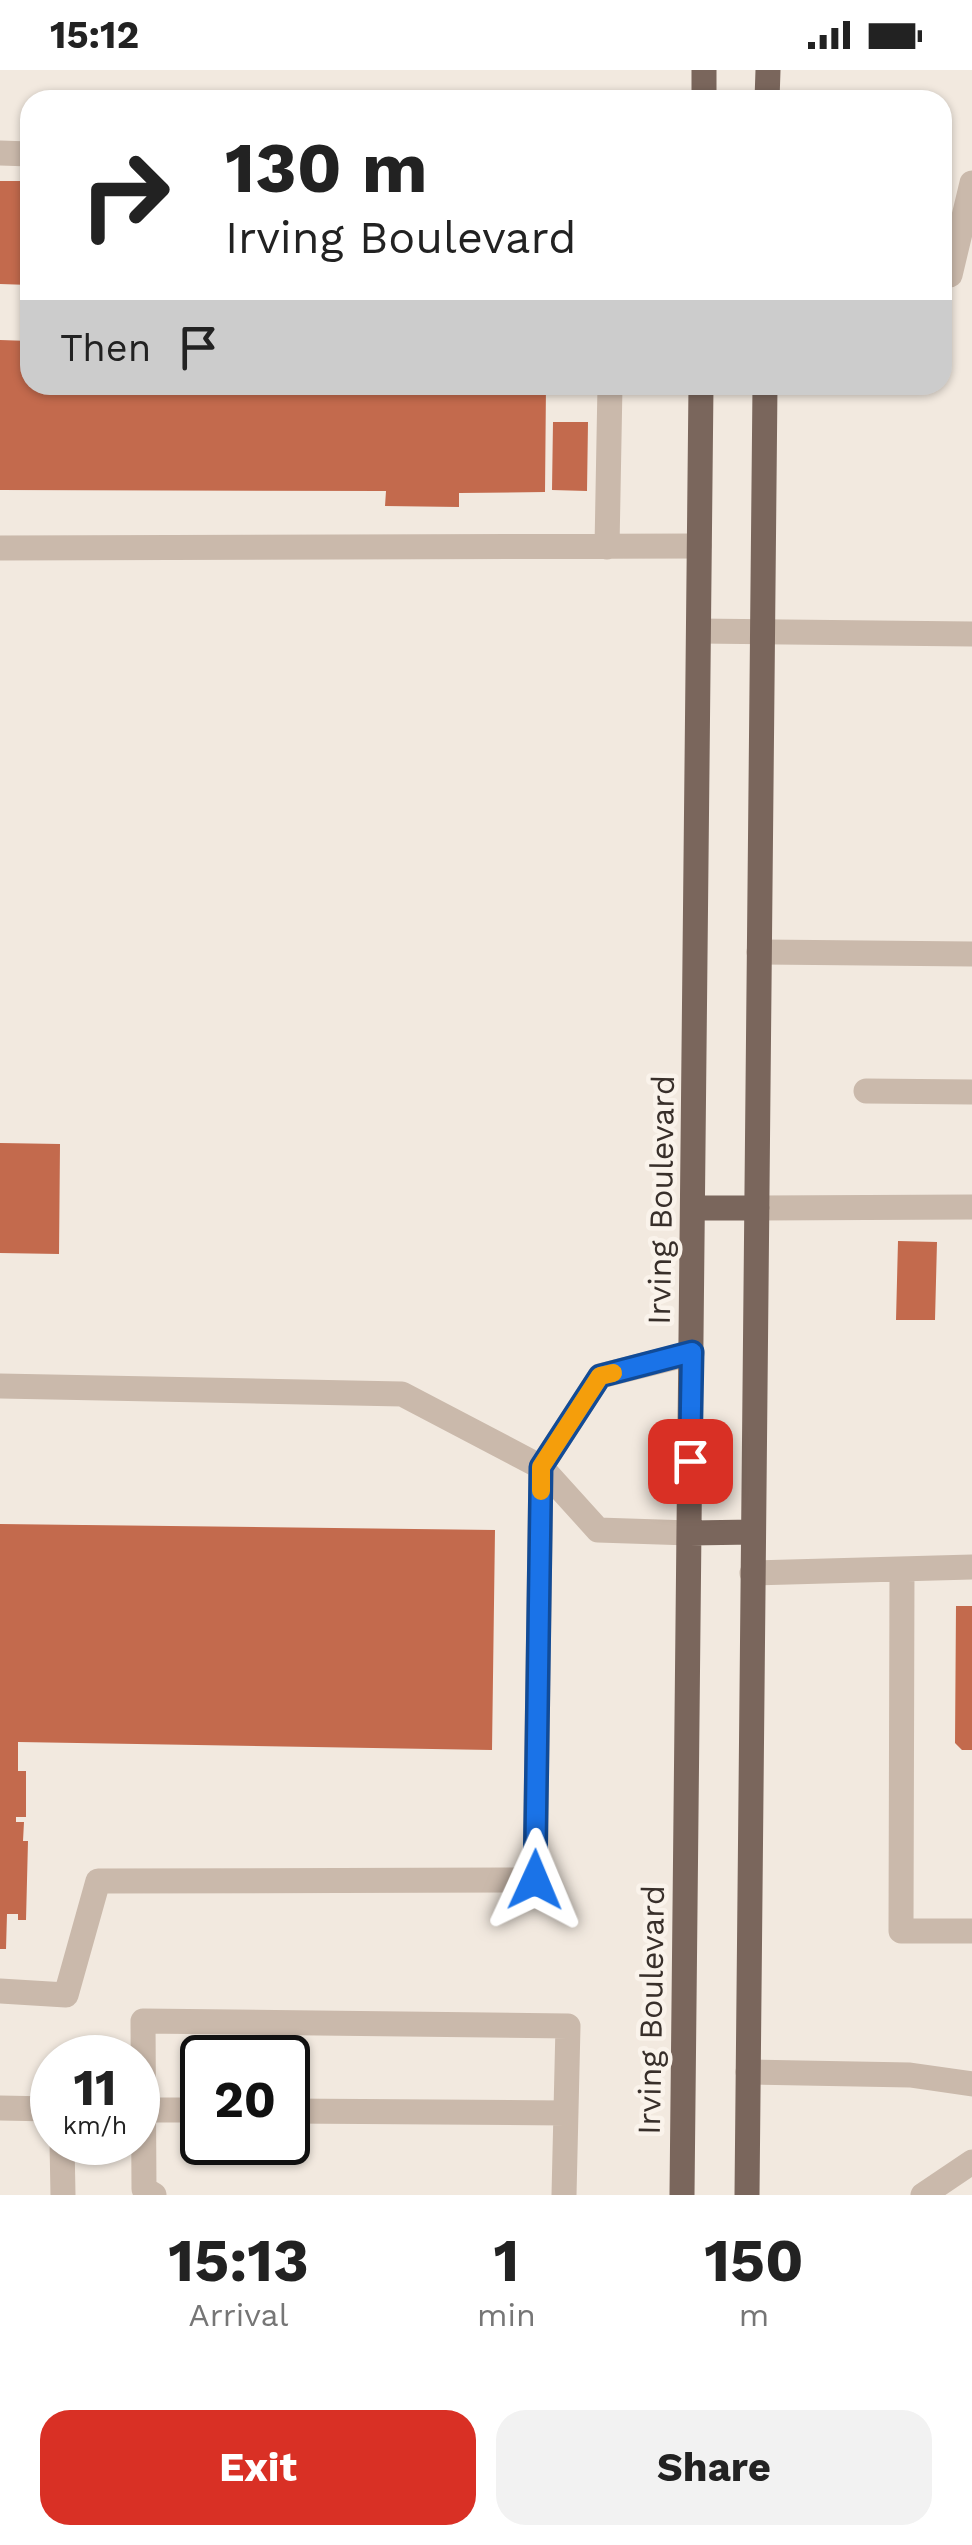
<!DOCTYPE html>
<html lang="en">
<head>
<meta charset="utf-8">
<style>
	body { margin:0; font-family:"Work Sans",sans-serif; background:#f2f2f2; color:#222; height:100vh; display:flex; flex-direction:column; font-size:38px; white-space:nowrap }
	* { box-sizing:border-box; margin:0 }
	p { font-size:32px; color:#767676 }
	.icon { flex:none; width:55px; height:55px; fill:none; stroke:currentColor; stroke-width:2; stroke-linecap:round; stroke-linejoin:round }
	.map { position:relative; height:2125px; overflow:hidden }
	.side { display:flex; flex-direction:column; background:#fff; flex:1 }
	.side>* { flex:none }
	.banner { position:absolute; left:20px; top:20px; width:932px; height:305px; border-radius:30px; box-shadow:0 2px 8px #0004; background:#fff; color:#222; overflow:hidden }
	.speed { position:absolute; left:30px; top:1965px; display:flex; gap:20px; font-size:50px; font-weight:700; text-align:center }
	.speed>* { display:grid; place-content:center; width:130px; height:130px; border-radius:50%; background:#fff; box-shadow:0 2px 8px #0004; line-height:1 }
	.speed small { font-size:25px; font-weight:400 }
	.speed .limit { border:5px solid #111; border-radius:15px; background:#fff; color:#111 }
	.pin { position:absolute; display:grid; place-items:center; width:85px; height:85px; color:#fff; margin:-42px; border-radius:20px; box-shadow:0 5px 15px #0006 }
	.me { position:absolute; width:110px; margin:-55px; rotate:1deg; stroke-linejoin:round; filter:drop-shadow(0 0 8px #0008) }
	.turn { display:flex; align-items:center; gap:35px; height:210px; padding:0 40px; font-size:45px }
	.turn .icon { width:130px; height:130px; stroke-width:2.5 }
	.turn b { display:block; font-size:70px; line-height:85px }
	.then { display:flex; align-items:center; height:95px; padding:0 40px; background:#0003; gap:20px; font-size:38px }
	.eta { display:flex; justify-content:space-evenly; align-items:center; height:170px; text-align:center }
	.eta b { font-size:60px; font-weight:700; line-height:70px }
	.primary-button { display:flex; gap:20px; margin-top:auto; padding:20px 40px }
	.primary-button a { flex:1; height:115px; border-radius:30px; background:#d93025; color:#fff; font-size:40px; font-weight:700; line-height:115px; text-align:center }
	.primary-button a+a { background:#f2f2f2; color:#222 }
	.status { display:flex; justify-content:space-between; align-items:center; height:70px; padding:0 50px; background:#fff; direction:ltr }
	.status svg { height:28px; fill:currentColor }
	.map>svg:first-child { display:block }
	.building { fill:#c36a4d }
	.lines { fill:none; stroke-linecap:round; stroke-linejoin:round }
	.minor { stroke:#cab9ab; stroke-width:25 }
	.major { stroke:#7a665c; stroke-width:25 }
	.route-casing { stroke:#114b97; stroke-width:25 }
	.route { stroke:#1a73e8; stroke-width:18 }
	.slow { stroke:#f59e0b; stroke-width:18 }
	.labels { text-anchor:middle; stroke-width:9; stroke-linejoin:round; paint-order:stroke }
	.street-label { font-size:32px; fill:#382f2a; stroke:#faf3eb }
</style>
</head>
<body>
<div class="status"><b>15:12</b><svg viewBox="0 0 49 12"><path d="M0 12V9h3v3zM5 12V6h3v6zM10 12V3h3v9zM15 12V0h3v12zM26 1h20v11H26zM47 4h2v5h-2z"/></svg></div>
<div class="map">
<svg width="972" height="2125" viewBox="0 0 972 2125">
	<rect width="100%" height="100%" fill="#f2e9df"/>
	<path class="building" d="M0,111H26V132H30V215L0,214Z
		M0,270L30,271V315H546L545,422L459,423V437L385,436L386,421L0,420Z
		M553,352H588L587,421L552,420Z
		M0,1073L60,1074L59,1184L0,1183Z
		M898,1171L937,1172L935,1250H896Z
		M0,1454L495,1460L492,1680L18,1672V1701H26V1747H16V1752H24L23,1771H28L26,1850H18V1844H7L6,1879H0Z
		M956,1536H972V1680H962L955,1673Z"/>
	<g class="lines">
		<path class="minor" d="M0,83L30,84
			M942,205H950L972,113
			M607,477L610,315
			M0,478L699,476
			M699,561L972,564
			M759,882L972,884
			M866,1021L972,1022
			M757,1138L972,1137
			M0,1316L402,1324L541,1397L598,1460L690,1463
			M902,1499L901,1861H972
			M752,1503L972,1497
			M0,1921L66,1925L98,1811L535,1810L541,1397L600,1306L692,1283
			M748,2002L910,2005L972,2014
			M0,2038L52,2039
			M138,2040H202
			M288,2041L566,2043
			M62,2072L63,2125
			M154,2125L144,2119L143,1951L568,1956L564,2125
			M923,2125L972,2092"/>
		<path class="major" d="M704,30V0
			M767,30L768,0
			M693,1138H757
			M690,1463L753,1462
			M682,2125L701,315
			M747,2125L765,315"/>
	</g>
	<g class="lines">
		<defs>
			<path id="route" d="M535,1810L541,1397L600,1306L692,1282L690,1391"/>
		</defs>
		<use href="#route" class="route-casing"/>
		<use href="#route" class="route"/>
		<path class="slow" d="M541,1421V1397L600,1306L613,1303"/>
	</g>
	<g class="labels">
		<g class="street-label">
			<text transform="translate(661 1130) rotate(-89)" y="11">Irving Boulevard</text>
			<text transform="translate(651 1940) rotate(-89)" y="11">Irving Boulevard</text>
		</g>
	</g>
</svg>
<div class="speed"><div>11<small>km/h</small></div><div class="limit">20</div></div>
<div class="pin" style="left:690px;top:1391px;background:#d93025"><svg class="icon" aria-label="arrive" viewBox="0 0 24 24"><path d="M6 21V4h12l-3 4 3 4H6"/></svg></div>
<svg class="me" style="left:535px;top:1810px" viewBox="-20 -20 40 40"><path d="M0-17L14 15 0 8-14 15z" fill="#1a73e8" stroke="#fff" stroke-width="4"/></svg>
<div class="banner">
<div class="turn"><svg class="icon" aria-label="right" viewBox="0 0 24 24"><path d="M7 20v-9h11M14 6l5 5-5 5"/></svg><div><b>130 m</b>Irving Boulevard</div></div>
<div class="then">Then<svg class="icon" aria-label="arrive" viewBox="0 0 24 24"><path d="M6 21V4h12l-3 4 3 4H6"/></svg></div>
</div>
</div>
<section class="side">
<div class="eta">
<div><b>15:13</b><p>Arrival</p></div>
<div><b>1</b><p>min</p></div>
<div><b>150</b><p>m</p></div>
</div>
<div class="primary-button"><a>Exit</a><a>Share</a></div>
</section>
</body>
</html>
